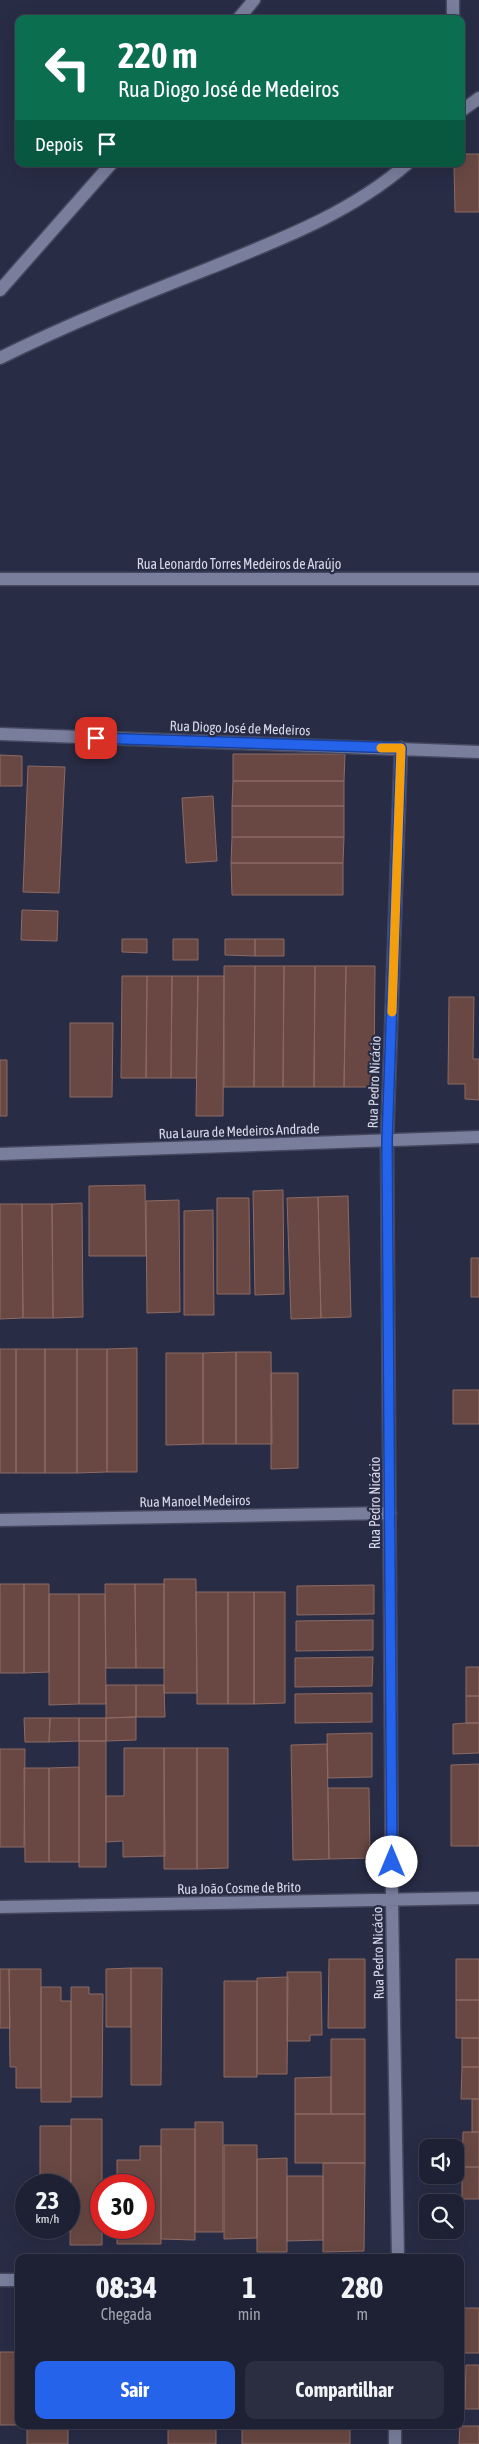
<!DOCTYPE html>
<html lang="pt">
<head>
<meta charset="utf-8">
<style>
	body { margin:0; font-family:"Asap Condensed",sans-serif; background:#2b2e40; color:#f1f3f6; height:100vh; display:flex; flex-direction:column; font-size:19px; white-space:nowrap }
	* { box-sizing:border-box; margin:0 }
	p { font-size:16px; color:#a1a3ac }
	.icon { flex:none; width:28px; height:28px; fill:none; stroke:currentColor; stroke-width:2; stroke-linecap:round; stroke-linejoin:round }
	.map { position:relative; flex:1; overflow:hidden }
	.drawer { position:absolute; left:15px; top:2254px; width:449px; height:175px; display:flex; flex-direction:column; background:#1e2134; border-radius:10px; box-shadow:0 5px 20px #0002,0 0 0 1px #3c3e4f }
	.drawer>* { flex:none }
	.banner { position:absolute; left:15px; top:15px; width:450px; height:152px; border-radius:10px; box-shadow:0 5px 20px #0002,0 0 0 1px #3c3e4f; background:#0b6e4f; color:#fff; overflow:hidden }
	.tools { position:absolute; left:419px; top:2139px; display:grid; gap:10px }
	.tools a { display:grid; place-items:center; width:45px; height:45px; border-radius:10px; background:#1e2134; box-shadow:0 5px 20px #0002,0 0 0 1px #3c3e4f; font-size:25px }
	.speed { position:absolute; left:15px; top:2174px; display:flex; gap:10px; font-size:25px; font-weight:700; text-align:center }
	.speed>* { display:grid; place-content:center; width:65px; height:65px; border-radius:50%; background:#1e2134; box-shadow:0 5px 20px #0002,0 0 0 1px #3c3e4f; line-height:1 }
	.speed small { font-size:12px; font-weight:400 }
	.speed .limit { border:8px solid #d22; background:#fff; color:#111 }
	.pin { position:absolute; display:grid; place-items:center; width:42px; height:42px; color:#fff; margin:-21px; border-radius:10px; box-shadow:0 2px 8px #0006 }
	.me { position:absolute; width:55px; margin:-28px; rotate:0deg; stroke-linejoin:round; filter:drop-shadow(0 0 4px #0008) }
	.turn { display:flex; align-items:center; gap:18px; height:105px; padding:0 20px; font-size:22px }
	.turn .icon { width:65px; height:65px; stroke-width:2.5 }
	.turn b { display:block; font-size:35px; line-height:42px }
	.then { display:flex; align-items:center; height:48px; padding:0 20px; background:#0003; gap:10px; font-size:19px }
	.eta { display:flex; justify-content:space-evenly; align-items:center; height:85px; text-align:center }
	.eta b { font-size:30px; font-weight:700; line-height:35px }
	.action { display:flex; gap:10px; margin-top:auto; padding:10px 20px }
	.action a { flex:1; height:58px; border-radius:10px; background:#2563eb; color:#fff; font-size:20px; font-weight:700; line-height:58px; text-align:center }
	.action a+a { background:#2b2e40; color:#f1f3f6 }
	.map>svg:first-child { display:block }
	.building { fill:#694843; stroke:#8d6a64 }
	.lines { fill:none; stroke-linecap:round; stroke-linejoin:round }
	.minor-casing { stroke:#44475d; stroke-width:15 }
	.minor { stroke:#797e9c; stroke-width:12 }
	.route-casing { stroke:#184099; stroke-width:12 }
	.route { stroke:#2563eb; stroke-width:9 }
	.slow { stroke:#f59e0b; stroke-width:9 }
	.labels { text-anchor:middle; stroke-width:4.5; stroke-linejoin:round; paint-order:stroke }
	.street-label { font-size:14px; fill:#d6d9ea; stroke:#282c45 }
</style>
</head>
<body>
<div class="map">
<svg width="479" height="2444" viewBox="0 0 479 2444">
	<rect width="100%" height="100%" fill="#282c45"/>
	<path class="building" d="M461,154H479V212H455L454,164H461Z
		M233,754H345L344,781H233Z
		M0,755L22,756V786H0Z
		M28,766L65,767L59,893L23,892Z
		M233,781H344V806H232Z
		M213,796L217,861L186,863L182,798Z
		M232,806H344V837H232Z
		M232,837H344L343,863H231Z
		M231,863H343V895H232Z
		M22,910L58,911L57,941L21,940Z
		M122,939H147V953L122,952Z
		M173,939H198V960H173Z
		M225,939H255V956L225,955Z
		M255,939H284V956H255Z
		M224,966H255L254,1087H224Z
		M255,966H284L283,1087H254Z
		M284,966H315L314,1087H283Z
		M315,966H346L344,1087H314Z
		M346,966H375L374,1087H344Z
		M122,976H147L146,1078H121Z
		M147,976H172L171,1078H146Z
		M172,976H198L196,1078H171Z
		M198,976H224L223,1116H196Z
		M449,997H474L473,1059H479V1100L465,1099V1084H448Z
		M70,1023H113L112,1097H70Z
		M0,1060H7V1116H0Z
		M145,1185L146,1256H89V1186Z
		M283,1190L284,1294L255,1295L253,1191Z
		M348,1196L351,1317L321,1318L318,1197Z
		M318,1197L321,1318L291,1319L287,1198Z
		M217,1198H249L250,1294H217Z
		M179,1200L180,1312L147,1313L146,1201Z
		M82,1203L83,1317L53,1318L52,1204Z
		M0,1204H22L23,1318L0,1319Z
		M22,1204H52L53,1318H23Z
		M213,1210L214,1315H184V1211Z
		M471,1258H479V1297H471Z
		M137,1348V1472H107V1349Z
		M0,1349H16V1473H0Z
		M16,1349H45V1473H16Z
		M45,1349H77V1473H45Z
		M77,1349H107V1472L77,1473Z
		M236,1352H271L272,1444H236Z
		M236,1352V1444H203V1353Z
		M166,1353H203V1444L166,1445Z
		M271,1373H298V1468L271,1469Z
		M453,1390H479V1424H453Z
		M164,1579H196L197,1693H164Z
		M0,1584H24V1673H0Z
		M24,1584H49V1672L24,1673Z
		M105,1584H135L136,1668H106Z
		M135,1584H164V1668H136Z
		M374,1585V1614L297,1615V1586Z
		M196,1592H228V1704H197Z
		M228,1592H254V1704H228Z
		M254,1592H285V1703L254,1704Z
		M49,1594H79V1704L49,1705Z
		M79,1594H105L106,1704H79Z
		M373,1620V1650L296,1651V1621Z
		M373,1657L372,1686L295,1687V1658Z
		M466,1667H479V1696H466Z
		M106,1685H136V1717L106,1718Z
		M136,1685H164L165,1717H136Z
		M372,1693V1722L295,1723V1694Z
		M466,1696H479V1723H466Z
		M136,1717V1740L106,1741V1718Z
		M24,1718H50L49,1742H25Z
		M50,1718H79V1741L49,1742Z
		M79,1718H106V1741H79Z
		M466,1723H479V1753L453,1754V1724Z
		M372,1733V1777L328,1778L327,1734Z
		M79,1741H106V1867H79Z
		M327,1744L329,1859L293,1860L291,1745Z
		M124,1748H164L165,1856L123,1857V1841L106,1842V1796H124Z
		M164,1748H197V1869H164Z
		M197,1748H228V1868L197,1869Z
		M0,1749H25L24,1847H0Z
		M479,1764V1846H451V1765Z
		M79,1767V1862H49V1768Z
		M24,1768H49V1862H25Z
		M328,1788H369L370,1858L329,1859Z
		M329,1959H365V2028H328Z
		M456,1959H479V2000H456Z
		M131,1968H162L161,2085H131Z
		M131,1968V2027H106V1969Z
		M0,1969H9L10,2028H0Z
		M9,1969H41V2088H16V2067H10Z
		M287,1972H321L322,2035H310V2041H287Z
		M288,1977L287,2074H257V1978Z
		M224,1981H257V2077H224Z
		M41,1987H61V2001H71V2102H41Z
		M71,1987H89V1994H103L102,2097H71Z
		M456,2000H479V2038H456Z
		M462,2038H479V2067H462Z
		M331,2039H365V2114H331Z
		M462,2067H479V2099H461Z
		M331,2077V2114H295V2078Z
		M472,2099H479V2132H472Z
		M295,2114H365V2163H295Z
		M71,2119H102V2245H70Z
		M195,2122H223V2232H195Z
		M40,2126H71V2231H40V2228H69V2185H40Z
		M161,2129H195V2240L161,2239Z
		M463,2132H479V2167H462Z
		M224,2145H257V2238L224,2239Z
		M140,2146H161V2244H117V2228H144V2185H117V2160H140Z
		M287,2158V2252H257V2159Z
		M323,2163H365L364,2251L323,2252Z
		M462,2167H479V2199H462Z
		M287,2176H323V2240L287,2241Z
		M461,2308H479V2353H460Z
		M0,2352H19V2425H27H0Z
		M466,2365H479V2409H465Z
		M27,2425H68V2444H27Z
		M168,2425H216V2444H168Z
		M242,2425H350V2444H242Z
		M460,2426H479V2444H459Z"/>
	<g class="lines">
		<defs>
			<path id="minor" d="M238,19L254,0
				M453,19V0
				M461,111L479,98
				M0,290L111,164
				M0,358C68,324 139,296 210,268C279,240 349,214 407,164
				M0,579H479
				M0,734L479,752
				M0,1154L479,1137
				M0,1520L390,1513
				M0,1907L479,1898
				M398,2258L392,1900L387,1141L401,748
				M0,2280H19
				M395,2444V2425"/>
		</defs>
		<use href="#minor" class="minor-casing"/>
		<use href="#minor" class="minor"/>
	</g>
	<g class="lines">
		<defs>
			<path id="route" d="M96,738L401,748L387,1141L392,1862"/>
		</defs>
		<use href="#route" class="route-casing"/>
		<use href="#route" class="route"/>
		<path class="slow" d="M381,748H401L392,1012"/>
	</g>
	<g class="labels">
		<g class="street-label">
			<text x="239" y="569">Rua Leonardo Torres Medeiros de Araújo</text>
			<text transform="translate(240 728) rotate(2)" y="5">Rua Diogo José de Medeiros</text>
			<text transform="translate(374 1082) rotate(-88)" y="5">Rua Pedro Nicácio</text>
			<text transform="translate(239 1131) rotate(-2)" y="5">Rua Laura de Medeiros Andrade</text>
			<text transform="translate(195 1501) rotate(-1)" y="5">Rua Manoel Medeiros</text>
			<text transform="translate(375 1503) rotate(-90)" y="5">Rua Pedro Nicácio</text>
			<text transform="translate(239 1888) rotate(-1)" y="5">Rua João Cosme de Brito</text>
			<text transform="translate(378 1953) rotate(-91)" y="5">Rua Pedro Nicácio</text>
		</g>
	</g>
</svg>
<div class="tools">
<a><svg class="icon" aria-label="sound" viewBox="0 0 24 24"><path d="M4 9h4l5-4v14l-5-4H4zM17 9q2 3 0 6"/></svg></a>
<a><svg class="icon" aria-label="search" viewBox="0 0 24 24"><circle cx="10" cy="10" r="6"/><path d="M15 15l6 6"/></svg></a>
</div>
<div class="speed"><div>23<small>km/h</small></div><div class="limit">30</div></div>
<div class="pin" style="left:96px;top:738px;background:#d93025"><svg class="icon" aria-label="arrive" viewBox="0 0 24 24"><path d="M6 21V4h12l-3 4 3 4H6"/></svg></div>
<svg class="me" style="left:392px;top:1862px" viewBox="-20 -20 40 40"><circle r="19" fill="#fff"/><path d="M0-13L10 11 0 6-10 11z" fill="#2563eb"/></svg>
<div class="banner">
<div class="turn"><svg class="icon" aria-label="left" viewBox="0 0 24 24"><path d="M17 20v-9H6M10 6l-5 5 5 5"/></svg><div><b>220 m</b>Rua Diogo José de Medeiros</div></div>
<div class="then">Depois<svg class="icon" aria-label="arrive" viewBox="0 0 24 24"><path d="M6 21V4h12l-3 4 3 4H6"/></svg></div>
</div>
<section class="drawer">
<div class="eta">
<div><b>08:34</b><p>Chegada</p></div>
<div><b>1</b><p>min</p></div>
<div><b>280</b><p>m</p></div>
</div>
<div class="action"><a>Sair</a><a>Compartilhar</a></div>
</section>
</div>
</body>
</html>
